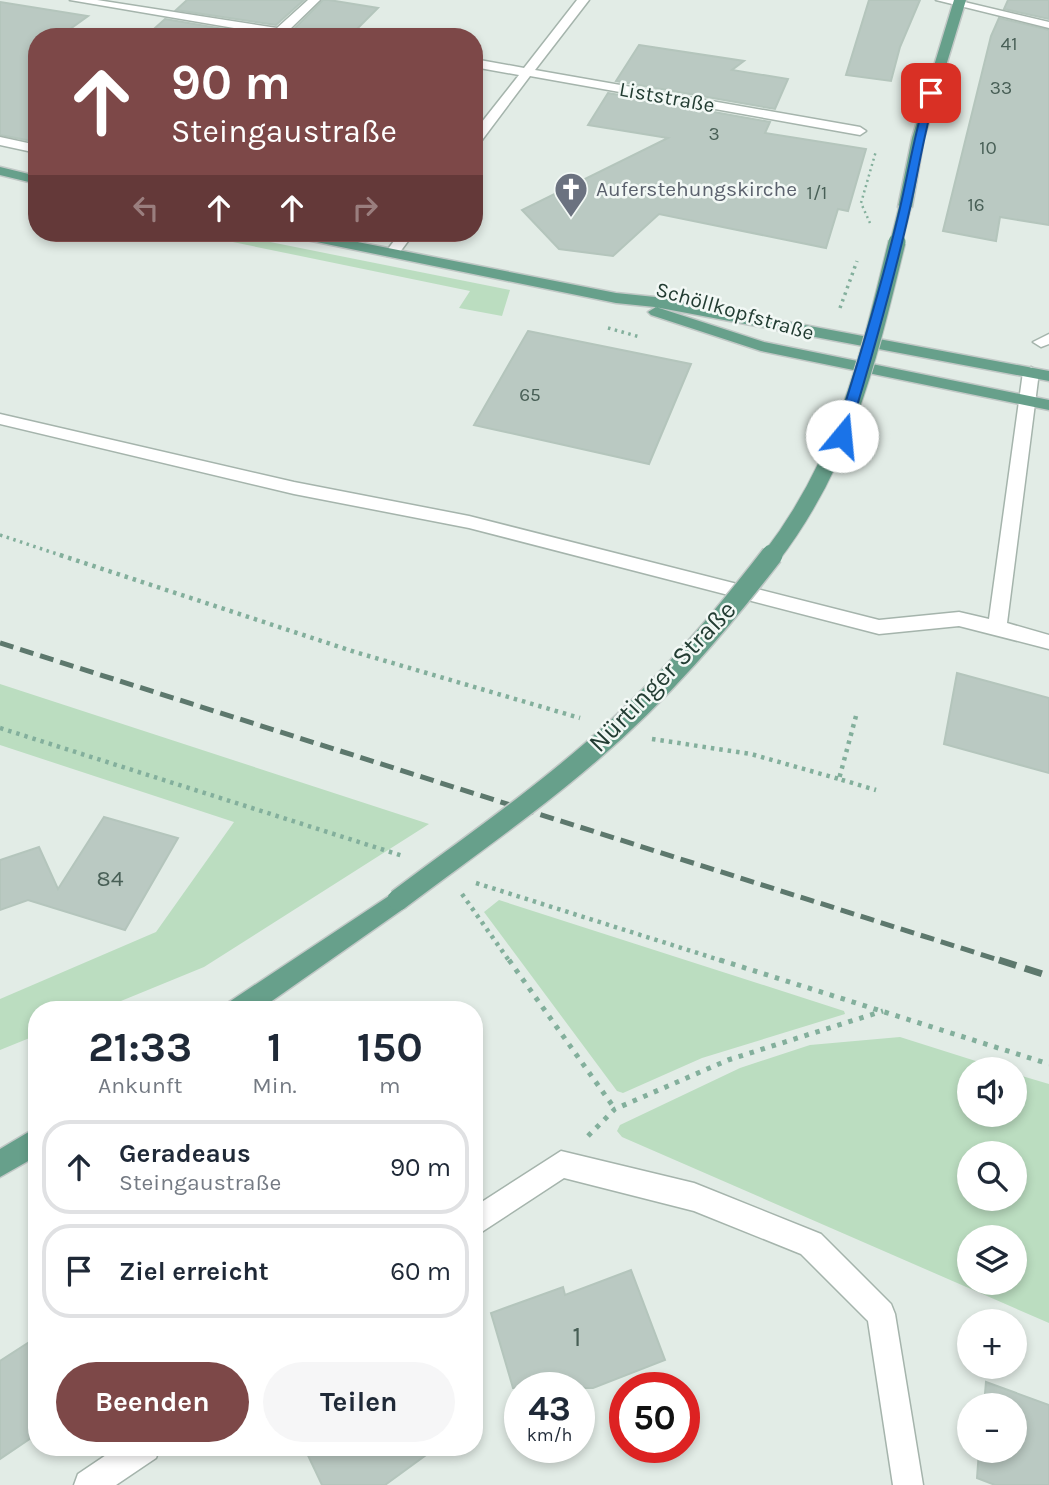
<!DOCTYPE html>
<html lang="de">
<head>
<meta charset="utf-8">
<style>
	body { margin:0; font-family:Karla,sans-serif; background:#f6f6f7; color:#1f2937; height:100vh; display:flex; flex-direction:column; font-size:26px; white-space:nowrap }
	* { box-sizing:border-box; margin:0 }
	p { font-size:23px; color:#747a83 }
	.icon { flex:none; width:38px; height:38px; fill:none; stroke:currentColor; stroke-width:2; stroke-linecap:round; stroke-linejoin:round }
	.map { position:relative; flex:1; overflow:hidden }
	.drawer { position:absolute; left:28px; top:1001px; width:455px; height:455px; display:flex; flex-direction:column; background:#fff; border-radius:28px; box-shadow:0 4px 10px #0003 }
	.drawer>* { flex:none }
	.banner { position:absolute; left:28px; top:28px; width:455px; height:214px; border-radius:28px; box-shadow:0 4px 10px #0003; background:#7d4848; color:#fff; overflow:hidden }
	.buttons { position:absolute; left:957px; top:1057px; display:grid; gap:14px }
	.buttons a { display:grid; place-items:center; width:70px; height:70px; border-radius:50%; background:#fff; box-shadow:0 4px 10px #0003; font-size:35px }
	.speed { position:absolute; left:504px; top:1372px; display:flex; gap:14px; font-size:35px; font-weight:700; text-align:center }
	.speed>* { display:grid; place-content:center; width:91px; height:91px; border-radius:50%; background:#fff; box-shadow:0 4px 10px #0003; line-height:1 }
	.speed small { font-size:18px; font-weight:400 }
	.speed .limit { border:10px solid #d22; background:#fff; color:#111 }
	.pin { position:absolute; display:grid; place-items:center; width:60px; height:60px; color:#fff; margin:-30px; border-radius:14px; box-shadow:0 4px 10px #0006 }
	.me { position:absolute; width:77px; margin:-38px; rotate:17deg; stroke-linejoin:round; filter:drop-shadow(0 0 5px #0008) }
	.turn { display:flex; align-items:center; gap:24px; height:147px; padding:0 28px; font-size:32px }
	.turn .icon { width:91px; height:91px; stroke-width:2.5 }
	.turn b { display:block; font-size:49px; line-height:60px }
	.lanes { display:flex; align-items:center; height:66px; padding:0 28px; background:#0003; justify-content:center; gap:35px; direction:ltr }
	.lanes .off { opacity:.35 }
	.eta { display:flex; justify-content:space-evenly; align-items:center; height:119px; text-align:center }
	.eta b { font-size:42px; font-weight:700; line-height:49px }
	.button { display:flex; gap:14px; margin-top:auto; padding:14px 28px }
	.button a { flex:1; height:80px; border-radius:42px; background:#7d4848; color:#fff; font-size:28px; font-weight:700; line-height:80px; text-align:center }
	.button a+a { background:#f6f6f7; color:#1f2937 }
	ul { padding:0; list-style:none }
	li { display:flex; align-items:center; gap:21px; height:94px; margin:0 14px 10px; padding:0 14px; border:4px solid #e0e1e3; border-radius:28px }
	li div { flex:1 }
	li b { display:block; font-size:26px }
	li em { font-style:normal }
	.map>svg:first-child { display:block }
	.green { fill:#bbddc0; fill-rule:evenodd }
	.building { fill:#bac9c2; stroke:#b4c5bc; stroke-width:2 }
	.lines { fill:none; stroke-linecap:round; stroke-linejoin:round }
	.minor-casing { stroke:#a5b4ac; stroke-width:3 }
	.major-casing { stroke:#c1c8c6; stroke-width:3 }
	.path-far3 { stroke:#83af9c; stroke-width:2.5; stroke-dasharray:2 3.5; stroke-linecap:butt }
	.path-far2 { stroke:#83af9c; stroke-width:3.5; stroke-dasharray:2.5 4.5; stroke-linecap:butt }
	.path-far1 { stroke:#83af9c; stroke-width:4.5; stroke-dasharray:3.5 5; stroke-linecap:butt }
	.path { stroke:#83af9c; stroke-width:5; stroke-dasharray:4.5 7; stroke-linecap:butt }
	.minor { fill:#fff; fill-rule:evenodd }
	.major { fill:#67a08b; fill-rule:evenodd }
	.rail-far1 { stroke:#5d786d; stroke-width:5; stroke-dasharray:14 7; stroke-linecap:butt }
	.rail { stroke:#5d786d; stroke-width:7; stroke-dasharray:18 9; stroke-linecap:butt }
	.major-bridge-far2-casing { stroke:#c1c8c6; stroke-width:14; stroke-linecap:butt }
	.major-bridge-far1-casing { stroke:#c1c8c6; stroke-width:19; stroke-linecap:butt }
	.major-bridge-casing { stroke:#c1c8c6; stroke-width:24; stroke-linecap:butt }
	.major-bridge-far2 { stroke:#67a08b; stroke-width:12 }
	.major-bridge-far1 { stroke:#67a08b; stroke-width:17 }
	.major-bridge { stroke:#67a08b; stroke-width:21 }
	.route { fill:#1a73e8; stroke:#114b97; stroke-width:2 }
	.labels { text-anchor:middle; stroke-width:5; stroke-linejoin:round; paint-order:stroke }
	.far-number-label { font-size:19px; fill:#485f56 }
	.far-street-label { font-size:21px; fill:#223c32; stroke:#f2f8f5 }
	.far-worship-label { font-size:21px; fill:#5b616d; stroke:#f2f8f5; text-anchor:start }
	.number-label { font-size:23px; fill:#485f56 }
	.street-label { font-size:26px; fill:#223c32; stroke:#f2f8f5 }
	.near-number-label { font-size:28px; fill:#485f56 }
</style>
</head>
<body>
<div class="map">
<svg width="1049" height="1485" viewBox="0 0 1049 1485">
	<rect width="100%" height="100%" fill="#e2ece6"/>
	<path class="green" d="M189,233H225L510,290L502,316L459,308L470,291Z
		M0,684L429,824L204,967L99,1010H37V1035L0,1050V999L156,932L234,822L0,745Z
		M499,900L844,1011L845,1014L702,1058L623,1093L617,1091L484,912Z
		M900,1037L1001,1069H970V1115H1015V1074L1049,1084V1323L622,1137L617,1131L620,1125L740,1068L810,1045ZM970,1153H1015V1199H970ZM1015,1237V1283H970V1237Z"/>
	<path class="building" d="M187,0H304L276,25L176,10Z
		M323,0H329L378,8L349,37H319L294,29Z
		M869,0H920L900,47L891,81L846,75Z
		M1008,0H1049V19L1004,9Z
		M0,2L88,16L59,37H37V142L0,135Z
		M999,18L1049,30V225L1000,217L996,241L943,231L991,36Z
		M165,19L270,37H145Z
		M639,45L744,61L732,70L788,79L775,109L616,81Z
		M608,93L770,122L765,133L866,149L848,211L838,209L826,248L659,214L613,256L559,249L522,210L668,138L588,125Z
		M528,331L691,364L649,464L474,425Z
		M957,673L1049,698V773L944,744Z
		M104,817L178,838L125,930L28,900L0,910V860L39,847L58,889Z
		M631,1270L665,1360L593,1388H513L491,1313L563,1287L565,1295Z
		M37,1337V1434L0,1459V1361Z
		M986,1382L1049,1405V1485H995L977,1478L979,1451H1015V1405H984Z
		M304,1447H437L385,1485H322Z"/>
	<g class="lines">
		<defs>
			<path id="minor" d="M70,0H97L277,28L308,0H320L289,30L317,37H287Z
				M577,0H589L535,70L860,127L866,131L860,135L530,76L479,144L474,145V132L519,75L474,67V59L524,68Z
				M936,0H956L1049,22V28Z
				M0,137L37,145V153L0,145Z
				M400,233H414L397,256H387L385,253Z
				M1049,334V344L1041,347L1033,342Z
				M1031,367L1039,372L1007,623L1049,635V649L959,626L879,634L469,528L294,494L0,424V414L294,482L469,516L879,620L959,612L989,619L1023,372Z
				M561,1151L694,1183L821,1234L891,1304L895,1314L923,1485H893L868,1321L801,1254L694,1211L564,1178L474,1237V1207Z
				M118,1447H160L156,1458L116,1485H74L78,1474Z"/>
			<path id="major" d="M954,0H966L924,138L912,207L905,211L898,207L912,138Z
				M0,167L37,176V184L0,175Z
				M285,233H312L616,293L655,297L1049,371V381L655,307L616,303L292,237Z
				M656,307L764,342L1049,400V410L761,351L651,315L648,312Z
				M398,890L406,893L410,900L406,907L259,1010H226L229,1002Z
				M37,1127V1156L0,1177V1149Z"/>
		</defs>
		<use href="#minor" class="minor-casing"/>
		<use href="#major" class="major-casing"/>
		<path class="path-far3" d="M870,223L861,203L876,151"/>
		<path class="path-far2" d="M840,308L857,261
			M608,328L640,337
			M0,535L66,557"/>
		<path class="path-far1" d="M60,555L355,652L580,718
			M856,716L839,779L876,790
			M0,728L403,856
			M652,739L751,754L839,779
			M476,883L726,962
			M462,894L510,962"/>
		<path class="path" d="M509,960L615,1109
			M720,960L1049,1064
			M588,1136L615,1109L728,1060L883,1011"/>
		<use href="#minor" class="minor"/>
		<use href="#major" class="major"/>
		<path class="rail-far1" d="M0,643L1005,962"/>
		<path class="rail" d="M999,960L1049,976"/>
		<defs>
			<path id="major-bridge-far2" d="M896,243L905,207"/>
			<path id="major-bridge-far1" d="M771,557C845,461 869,356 897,242"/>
			<path id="major-bridge" d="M398,900C463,851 531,804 592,751C660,693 718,625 772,555"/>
		</defs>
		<use href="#major-bridge-far2" class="major-bridge-far2-casing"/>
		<use href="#major-bridge-far1" class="major-bridge-far1-casing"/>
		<use href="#major-bridge" class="major-bridge-casing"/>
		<use href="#major-bridge-far2" class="major-bridge-far2"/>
		<use href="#major-bridge-far1" class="major-bridge-far1"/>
		<use href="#major-bridge" class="major-bridge"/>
	</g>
	<path class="route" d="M931,90L936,93C924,131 919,169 910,208C893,285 871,360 848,436L842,440L835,436C859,360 882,285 900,208C909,169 915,131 927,93Z"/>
	<defs>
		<symbol id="church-pin" viewBox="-11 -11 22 30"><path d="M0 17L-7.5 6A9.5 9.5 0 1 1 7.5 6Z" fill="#6b7280" stroke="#f2f8f5"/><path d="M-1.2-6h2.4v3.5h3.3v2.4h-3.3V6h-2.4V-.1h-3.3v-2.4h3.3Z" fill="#fff"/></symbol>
	</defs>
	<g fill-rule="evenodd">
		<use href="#church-pin" x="552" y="170" width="38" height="52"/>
	</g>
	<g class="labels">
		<g class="far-number-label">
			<text x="1009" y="50">41</text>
			<text x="1001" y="94">33</text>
			<text x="714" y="140">3</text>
			<text x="988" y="154">10</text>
			<text x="817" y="199">1/1</text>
			<text x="976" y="211">16</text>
			<text x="530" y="401">65</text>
		</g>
		<g class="far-street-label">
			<text transform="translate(667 97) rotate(10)" y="7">Liststraße</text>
			<text transform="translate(735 311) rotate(16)" y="7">Schöllkopfstraße</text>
		</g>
		<g class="far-worship-label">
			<text x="596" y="196">Auferstehungskirche</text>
		</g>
		<g class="number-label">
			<text x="110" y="886">84</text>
		</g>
		<g class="street-label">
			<text transform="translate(662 676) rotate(-46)" y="9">Nürtinger Straße</text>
		</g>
		<g class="near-number-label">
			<text x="577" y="1346">1</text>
		</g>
	</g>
</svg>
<div class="buttons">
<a><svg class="icon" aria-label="sound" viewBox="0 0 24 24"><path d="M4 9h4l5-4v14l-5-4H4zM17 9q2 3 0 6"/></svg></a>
<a><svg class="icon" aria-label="search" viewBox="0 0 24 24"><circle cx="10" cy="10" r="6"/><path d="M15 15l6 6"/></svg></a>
<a><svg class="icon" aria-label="layers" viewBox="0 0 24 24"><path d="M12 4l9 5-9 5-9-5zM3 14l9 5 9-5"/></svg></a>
<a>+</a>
<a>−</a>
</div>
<div class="speed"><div>43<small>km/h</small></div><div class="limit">50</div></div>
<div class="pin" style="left:931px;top:93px;background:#d93025"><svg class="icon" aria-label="arrive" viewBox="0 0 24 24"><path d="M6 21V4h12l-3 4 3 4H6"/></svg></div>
<svg class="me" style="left:842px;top:436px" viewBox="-20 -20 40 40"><circle r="19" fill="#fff"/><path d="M0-13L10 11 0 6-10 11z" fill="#1a73e8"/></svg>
<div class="banner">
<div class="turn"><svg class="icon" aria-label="ahead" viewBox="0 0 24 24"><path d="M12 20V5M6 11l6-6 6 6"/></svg><div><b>90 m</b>Steingaustraße</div></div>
<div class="lanes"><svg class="icon off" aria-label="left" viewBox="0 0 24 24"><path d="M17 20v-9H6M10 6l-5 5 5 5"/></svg><svg class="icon" aria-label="ahead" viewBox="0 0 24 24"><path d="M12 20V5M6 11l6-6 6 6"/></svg><svg class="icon" aria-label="ahead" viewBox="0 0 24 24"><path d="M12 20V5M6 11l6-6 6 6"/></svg><svg class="icon off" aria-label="right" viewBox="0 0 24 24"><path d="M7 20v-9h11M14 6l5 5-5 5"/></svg></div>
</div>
<section class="drawer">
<div class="eta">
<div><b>21:33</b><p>Ankunft</p></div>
<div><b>1</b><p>Min.</p></div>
<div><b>150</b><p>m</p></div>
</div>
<ul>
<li><svg class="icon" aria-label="ahead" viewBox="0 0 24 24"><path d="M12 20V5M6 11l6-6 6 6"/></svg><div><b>Geradeaus</b><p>Steingaustraße</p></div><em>90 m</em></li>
<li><svg class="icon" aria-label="arrive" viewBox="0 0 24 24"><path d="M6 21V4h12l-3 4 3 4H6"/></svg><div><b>Ziel erreicht</b></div><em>60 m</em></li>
</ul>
<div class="button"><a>Beenden</a><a>Teilen</a></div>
</section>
</div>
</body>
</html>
